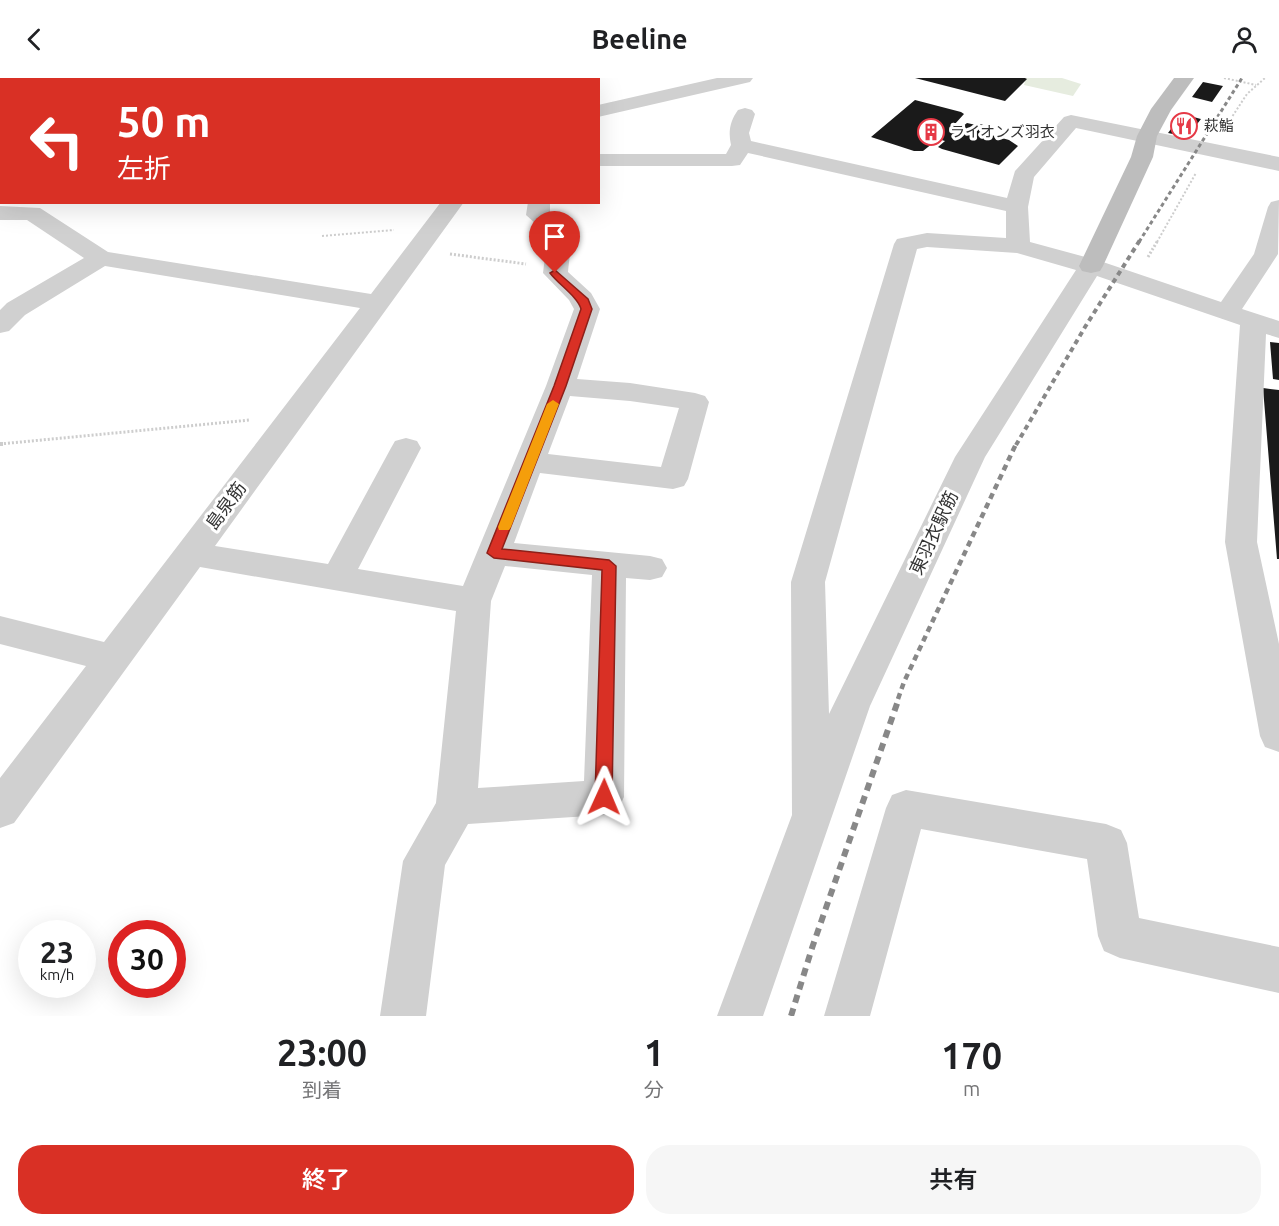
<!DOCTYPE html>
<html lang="ja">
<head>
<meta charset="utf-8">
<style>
	body { margin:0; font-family:Ubuntu,"Noto Sans JP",sans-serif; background:#f6f6f6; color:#202124; height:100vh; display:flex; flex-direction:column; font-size:22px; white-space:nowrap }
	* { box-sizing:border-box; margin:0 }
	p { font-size:20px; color:#757577 }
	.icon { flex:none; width:33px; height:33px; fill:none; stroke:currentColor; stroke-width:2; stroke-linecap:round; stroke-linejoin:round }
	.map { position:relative; height:938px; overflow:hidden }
	.details { display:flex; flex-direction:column; background:#fff; flex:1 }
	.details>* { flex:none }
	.banner { position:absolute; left:0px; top:0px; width:600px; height:126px; box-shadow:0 6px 24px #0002; background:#d93025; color:#fff; overflow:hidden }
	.speed { position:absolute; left:18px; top:842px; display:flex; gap:12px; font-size:30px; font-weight:700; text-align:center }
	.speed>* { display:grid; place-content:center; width:78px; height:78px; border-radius:50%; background:#fff; box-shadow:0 6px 24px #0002; line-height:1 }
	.speed small { font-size:15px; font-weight:400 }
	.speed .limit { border:9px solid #d22; background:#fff; color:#111 }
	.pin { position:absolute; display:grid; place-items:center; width:51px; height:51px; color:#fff; margin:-62px -26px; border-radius:50% 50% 50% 0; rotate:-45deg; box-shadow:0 0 6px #0007 }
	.pin .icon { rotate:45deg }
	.me { position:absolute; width:66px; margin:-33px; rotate:1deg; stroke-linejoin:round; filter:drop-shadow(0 0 4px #0008) }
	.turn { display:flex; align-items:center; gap:21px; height:126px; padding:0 18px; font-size:27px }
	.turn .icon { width:78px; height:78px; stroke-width:2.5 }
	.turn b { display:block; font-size:42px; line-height:51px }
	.eta { display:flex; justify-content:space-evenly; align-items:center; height:102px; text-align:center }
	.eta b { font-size:36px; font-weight:600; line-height:42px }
	.cta { display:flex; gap:12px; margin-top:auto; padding:12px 18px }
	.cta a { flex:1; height:69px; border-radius:24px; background:#d93025; color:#fff; font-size:24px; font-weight:600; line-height:69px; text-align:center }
	.cta a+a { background:#f6f6f6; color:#202124 }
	header { display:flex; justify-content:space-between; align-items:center; height:78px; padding:0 18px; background:#fff; font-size:27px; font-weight:600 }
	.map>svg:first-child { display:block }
	.green { fill:#e6ecdf }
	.building { fill:#1a1a1a }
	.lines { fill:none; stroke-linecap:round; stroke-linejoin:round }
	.path-far2 { stroke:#cdcdcd; stroke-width:2; stroke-dasharray:2 2; stroke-linecap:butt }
	.path-far1 { stroke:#cdcdcd; stroke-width:3; stroke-dasharray:2 2; stroke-linecap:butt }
	.path { stroke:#cdcdcd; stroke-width:4; stroke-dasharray:3 3; stroke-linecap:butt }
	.street { fill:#d0d0d0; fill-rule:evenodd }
	.secondary { fill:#bdbdbd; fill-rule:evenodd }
	.rail-far3 { stroke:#888; stroke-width:3; stroke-dasharray:4 3; stroke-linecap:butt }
	.rail-far2 { stroke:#888; stroke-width:4; stroke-dasharray:5 4; stroke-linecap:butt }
	.rail-far1 { stroke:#888; stroke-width:4.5; stroke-dasharray:6 4.5; stroke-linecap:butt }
	.rail { stroke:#888; stroke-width:6; stroke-dasharray:8 6; stroke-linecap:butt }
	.route { fill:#d93025; stroke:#8d1f18; stroke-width:1.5 }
	.slow { fill:#f59e0b }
	.labels { text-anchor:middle; stroke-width:6; stroke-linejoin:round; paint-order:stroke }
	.far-poi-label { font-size:15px; fill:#333; stroke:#fff; text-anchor:start }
	.street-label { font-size:18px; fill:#333; stroke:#fff }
</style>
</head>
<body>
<header><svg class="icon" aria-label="back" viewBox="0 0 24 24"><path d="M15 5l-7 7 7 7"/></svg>Beeline<svg class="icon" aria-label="person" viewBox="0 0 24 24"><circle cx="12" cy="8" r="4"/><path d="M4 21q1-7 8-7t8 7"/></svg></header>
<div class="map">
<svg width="1279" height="938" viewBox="0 0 1279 938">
	<rect width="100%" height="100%" fill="#fff"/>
	<path class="green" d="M1026,0H1062L1081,6L1073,18L1024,7Z"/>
	<path class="building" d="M915,0H1025L1027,1L1005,23Z
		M1203,4L1223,8L1212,24L1192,19Z
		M915,22L961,34L964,36L954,47L962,49L967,45L976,47L972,52H973L980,46L990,49L984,55L1009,62L1018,68L999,87L942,71L938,69L945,63L938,61L923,73H914L871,59Z
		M1182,36L1201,41L1187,59L1168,55Z
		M1270,264L1279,265V302L1273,301Z
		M1263,310L1279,312V481H1277Z"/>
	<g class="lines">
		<path class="path-far2" d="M523,0L532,2
			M1224,0L1256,7
			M1226,48L1247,16L1265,0
			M322,158L394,152
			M1157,164L1196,95"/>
		<path class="path-far1" d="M450,176L526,186
			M1148,179L1158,162
			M0,366L250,342"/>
		<path class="path" d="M0,366H5"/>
		<path class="street" d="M220,0H240L220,2Z
			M331,0H354L355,2H332Z
			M717,0H753L750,4L598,39V27Z
			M745,30L752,32L755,36L749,55L751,63L1007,120L1015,93L1064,39L1071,37L1279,79V93L1076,50L1034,99L1028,129L1030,164L1100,183L1221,224L1254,176L1268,129L1271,124L1279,122L1278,176L1242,231L1279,243V260L1266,256L1257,464L1279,566V674L1265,669L1260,658L1225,464L1240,247L1097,198L985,379L870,628L763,938H717L792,737L791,504L894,166L897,161L927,155L1006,160V133L748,75L740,87L732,88H598V76H726L731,67C728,54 730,43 738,32ZM927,169L1017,175L1076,192L955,379L829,636L825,504L917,171Z
			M441,124H464L215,468L328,486L391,370L395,363L406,360L417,363L421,370L358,491L463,508L546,308L574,231L569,222L543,195L547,163L546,155L526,137L528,124H550V135C576,157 571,161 568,194L591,215L600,231L577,301L630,305L695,315L705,318L709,324L688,401L684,408L673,411L540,395L514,465L650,478L662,481L667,490L662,499L650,502L626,500L624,719L618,732L604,737L468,746L445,787L426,938H380L403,783L436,725L456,533L200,489L14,745L0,750V700L86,588L0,566V538L104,564L360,230L105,188L25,237L9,253L0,255V232L7,225L84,180L27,142H0V128L40,130L108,174L371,216ZM570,318L630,323L679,330L661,389L548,376ZM505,488L592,497L584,703L478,710L491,523Z
			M906,712L1106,746L1121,752L1127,765L1139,840L1279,869V915L1120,880L1104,873L1098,858L1087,781L921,751L870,938H824L886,730L892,717Z"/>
		<path class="secondary" d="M1174,0H1194L1171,32L1157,58L1153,79L1103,188L1100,193L1091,195L1082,193L1079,188L1131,79L1137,58L1151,31Z"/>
		<path class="rail-far3" d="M1139,164L1242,0"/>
		<path class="rail-far2" d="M1016,367L1085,249L1140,162"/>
		<path class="rail-far1" d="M898,621L904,604L1016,366"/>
		<path class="rail" d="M791,938L812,870L899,620"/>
	</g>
	<path class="route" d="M555,192L588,221L592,231L566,308L502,471L609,482L616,488L612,719L610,724L604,726L598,724L595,719L602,492L494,480L487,475L554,308L581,231C578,219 558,206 550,195Z"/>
	<path class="slow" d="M553,322L559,326L511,449L509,452H499L498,449L547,326Z"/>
	<defs>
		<symbol id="restaurant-ring" viewBox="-11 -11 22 22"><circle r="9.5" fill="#fff" stroke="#e63946" stroke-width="1.5"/><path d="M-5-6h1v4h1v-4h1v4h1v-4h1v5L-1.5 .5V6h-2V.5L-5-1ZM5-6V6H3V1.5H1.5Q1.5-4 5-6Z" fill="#e63946"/></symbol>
		<symbol id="building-ring" viewBox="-11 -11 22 22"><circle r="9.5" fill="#fff" stroke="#e63946" stroke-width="1.5"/><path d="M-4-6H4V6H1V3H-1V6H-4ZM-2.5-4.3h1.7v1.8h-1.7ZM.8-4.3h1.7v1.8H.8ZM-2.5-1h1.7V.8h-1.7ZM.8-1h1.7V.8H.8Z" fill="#e63946"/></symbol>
	</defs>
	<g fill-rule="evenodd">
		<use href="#restaurant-ring" x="1169" y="33" width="30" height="30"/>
		<use href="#building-ring" x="916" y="39" width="30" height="30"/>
	</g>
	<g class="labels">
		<g class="far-poi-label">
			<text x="1204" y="53">萩鮨</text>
			<text x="950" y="59">ライオンズ羽衣</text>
		</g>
		<g class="street-label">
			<text transform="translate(226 428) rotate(-54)" y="6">島泉筋</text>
			<text transform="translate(934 455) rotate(-65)" y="6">東羽衣駅筋</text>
		</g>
	</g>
</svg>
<div class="speed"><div>23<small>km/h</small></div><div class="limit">30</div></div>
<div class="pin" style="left:555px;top:195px;background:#d93025"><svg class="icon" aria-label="arrive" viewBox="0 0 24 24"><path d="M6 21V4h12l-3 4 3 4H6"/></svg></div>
<svg class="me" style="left:604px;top:719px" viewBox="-20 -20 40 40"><path d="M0-17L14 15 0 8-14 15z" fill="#d93025" stroke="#fff" stroke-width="4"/></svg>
<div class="banner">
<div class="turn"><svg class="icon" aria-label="left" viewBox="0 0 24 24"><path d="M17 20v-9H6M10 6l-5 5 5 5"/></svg><div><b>50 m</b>左折</div></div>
</div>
</div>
<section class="details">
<div class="eta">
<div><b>23:00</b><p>到着</p></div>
<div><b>1</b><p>分</p></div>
<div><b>170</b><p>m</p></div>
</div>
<div class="cta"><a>終了</a><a>共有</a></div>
</section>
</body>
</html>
